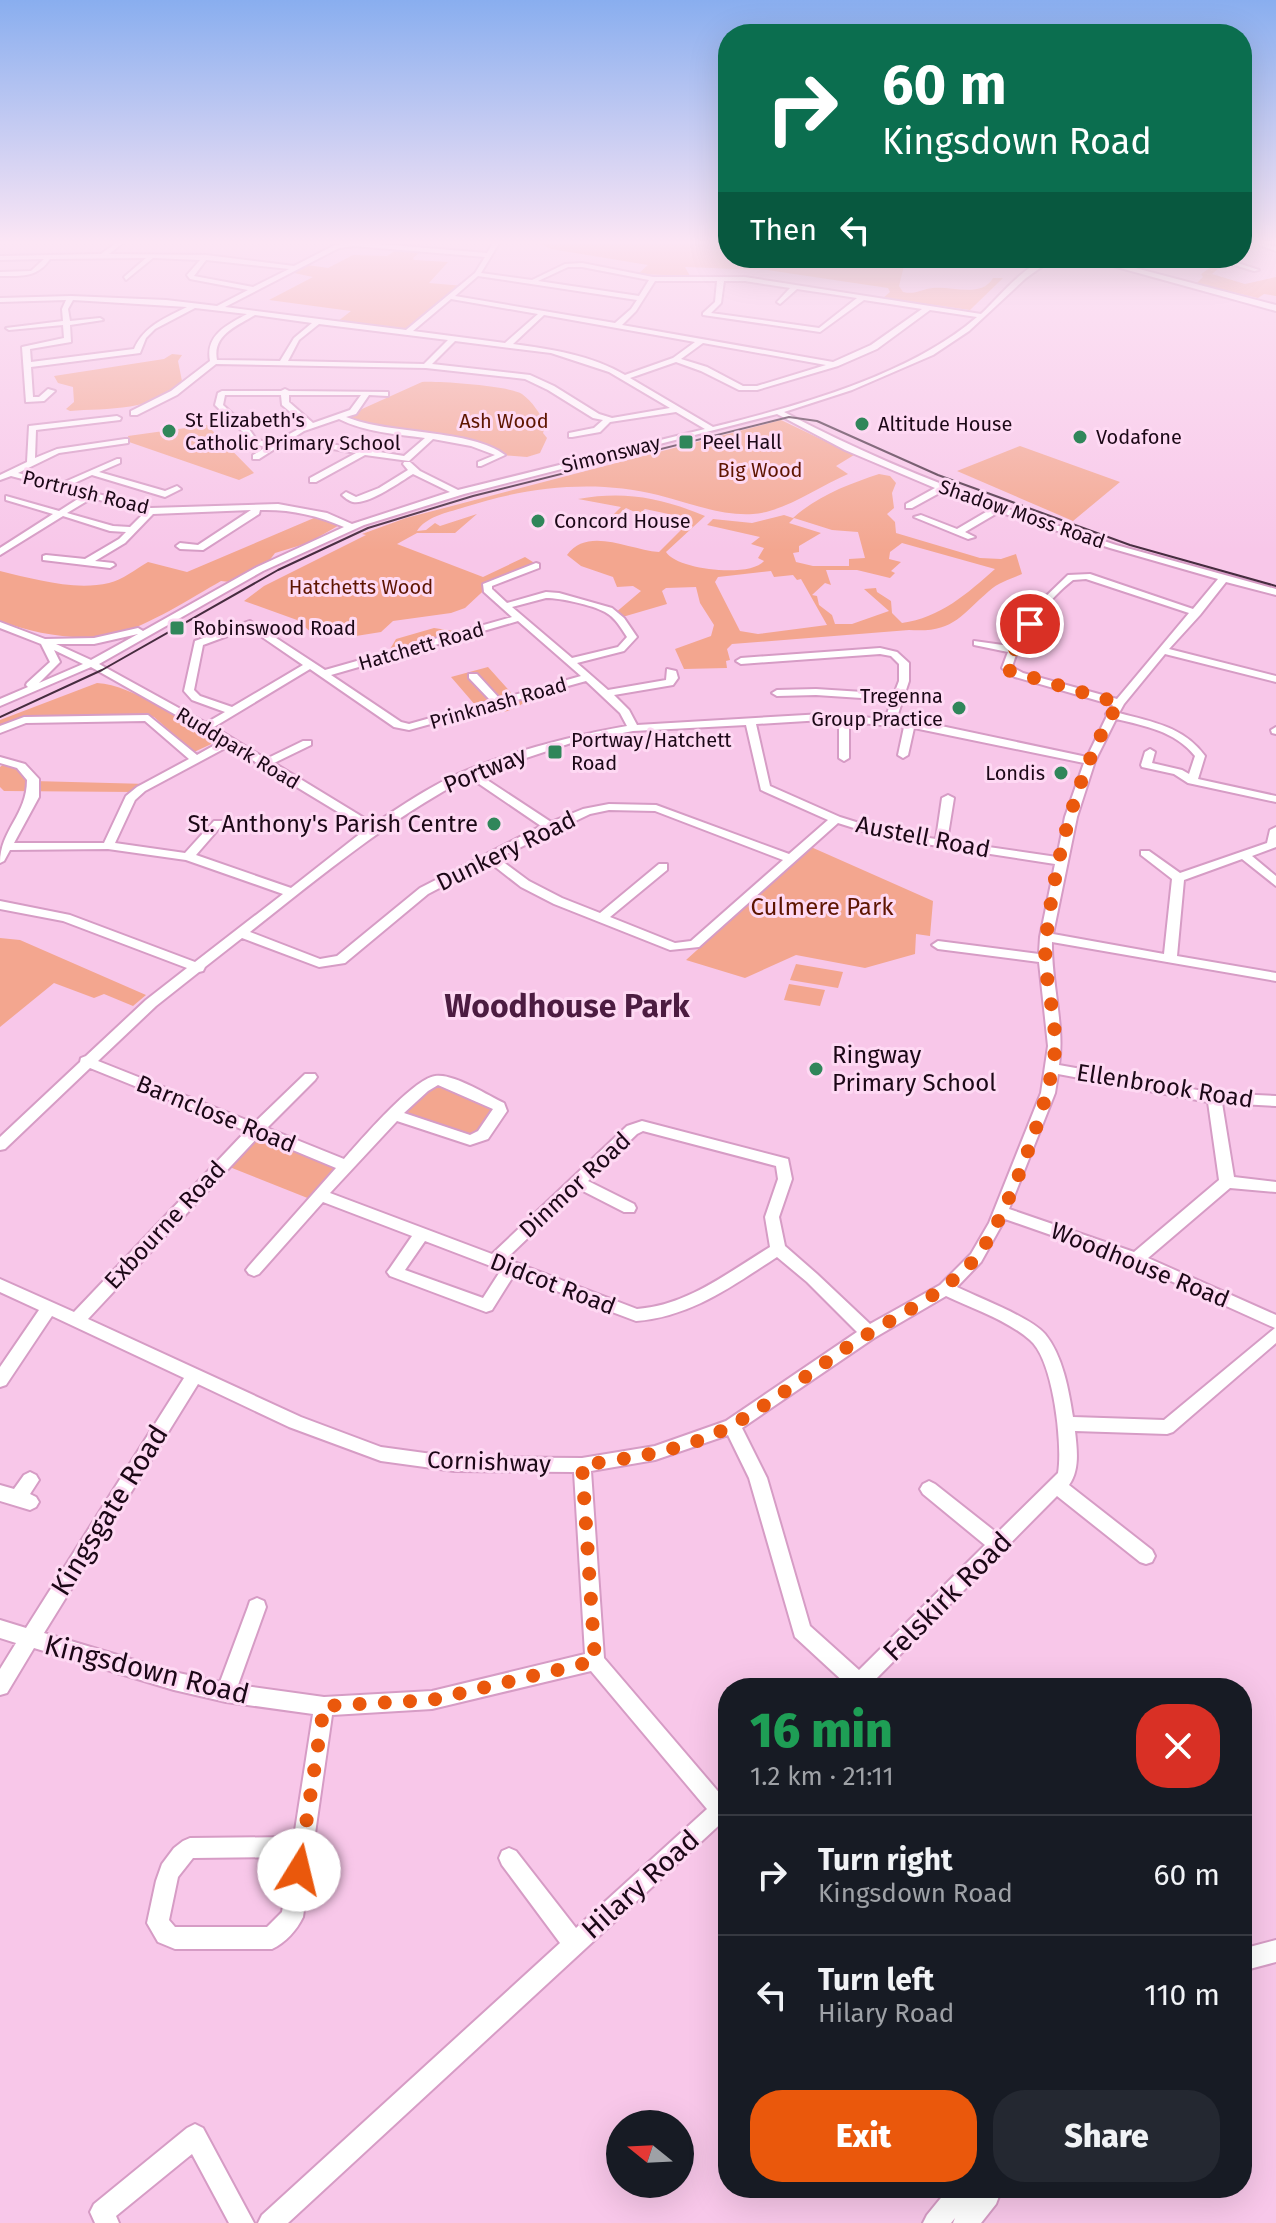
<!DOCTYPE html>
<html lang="en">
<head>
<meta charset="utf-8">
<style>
	body { margin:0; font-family:"Fira Sans",sans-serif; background:#242831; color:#f1f3f6; height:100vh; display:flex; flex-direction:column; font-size:30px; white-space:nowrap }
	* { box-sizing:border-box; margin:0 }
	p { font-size:26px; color:#9ea1a6 }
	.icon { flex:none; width:44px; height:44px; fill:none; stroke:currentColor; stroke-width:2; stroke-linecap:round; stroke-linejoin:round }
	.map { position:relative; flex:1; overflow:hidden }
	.drawer { position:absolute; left:718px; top:1678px; width:534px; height:520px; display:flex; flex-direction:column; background:#171b24; border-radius:32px; box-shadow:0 8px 32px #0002 }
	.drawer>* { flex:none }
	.banner { position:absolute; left:718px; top:24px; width:534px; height:244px; border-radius:32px; box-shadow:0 8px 32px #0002; background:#0b6e4f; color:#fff; overflow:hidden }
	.needle { width:52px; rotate:288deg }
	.controls { position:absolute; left:606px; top:2110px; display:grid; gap:16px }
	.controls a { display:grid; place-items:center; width:88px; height:88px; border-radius:50%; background:#171b24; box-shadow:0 8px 32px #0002; font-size:40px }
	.pin { position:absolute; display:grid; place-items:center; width:68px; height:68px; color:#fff; margin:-34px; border:4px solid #fff; border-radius:50%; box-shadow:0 2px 8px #0007 }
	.me { position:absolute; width:88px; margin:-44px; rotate:9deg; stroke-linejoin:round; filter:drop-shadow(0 0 6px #0008) }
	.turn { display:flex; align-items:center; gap:28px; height:168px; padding:0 32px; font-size:36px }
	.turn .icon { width:104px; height:104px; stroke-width:2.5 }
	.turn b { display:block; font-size:56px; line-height:68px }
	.then { display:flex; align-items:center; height:76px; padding:0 32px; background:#0003; gap:16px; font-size:30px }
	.round { display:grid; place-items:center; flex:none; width:84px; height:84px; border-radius:32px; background:#242831 }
	.overview { display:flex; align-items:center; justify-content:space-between; height:136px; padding:0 32px }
	h1 { font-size:48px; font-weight:800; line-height:60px; color:#1e9e55 }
	.primary-button { display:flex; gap:16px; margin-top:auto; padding:16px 32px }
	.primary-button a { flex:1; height:92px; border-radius:32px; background:#ea580c; color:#fff; font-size:32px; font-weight:800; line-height:92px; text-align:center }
	.primary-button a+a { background:#242831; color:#f1f3f6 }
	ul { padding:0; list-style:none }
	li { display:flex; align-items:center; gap:24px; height:120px; padding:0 32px; border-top:2px solid #363941 }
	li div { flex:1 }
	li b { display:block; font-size:30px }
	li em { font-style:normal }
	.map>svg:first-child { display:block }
	.green { fill:#f3a68f; fill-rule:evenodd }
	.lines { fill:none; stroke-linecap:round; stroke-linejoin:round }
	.minor-casing { stroke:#d69cc5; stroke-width:4 }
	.major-casing { stroke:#d69cc5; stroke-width:4 }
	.minor { fill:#fff; fill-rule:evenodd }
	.major { fill:#fff; fill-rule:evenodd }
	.tram { stroke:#462c3f; stroke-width:2 }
	.route { stroke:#ea580c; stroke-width:14; stroke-dasharray:0 25.2 }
	.poi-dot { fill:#30865a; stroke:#fed9f3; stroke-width:3 }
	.labels { text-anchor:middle; stroke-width:6; stroke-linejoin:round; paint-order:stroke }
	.far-poi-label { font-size:20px; fill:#1c0817; stroke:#fed9f3; text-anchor:start }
	.far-park-label { font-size:20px; fill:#5e1500; stroke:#fed9f3 }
	.far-street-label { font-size:20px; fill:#1c0817; stroke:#fed9f3 }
	.street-label { font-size:24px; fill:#1c0817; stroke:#fed9f3 }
	.poi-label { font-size:24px; fill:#1c0817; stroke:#fed9f3; text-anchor:end }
	.park-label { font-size:24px; fill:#5e1500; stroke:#fed9f3 }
	.near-street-label { font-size:28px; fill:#1c0817; stroke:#fed9f3 }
	.district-label { font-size:32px; font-weight:bold; fill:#4c1c41; stroke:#fed9f3 }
</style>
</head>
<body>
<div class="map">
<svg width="1276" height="2223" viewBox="0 0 1276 2223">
	<rect width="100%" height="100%" fill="#f8c7e9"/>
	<path class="green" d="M506,240L728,241V258H916L914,267L904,266L899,286L903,292C916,295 921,289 933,288C952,286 982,298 993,278H1003L970,310L883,298L890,292L888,288L767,270L685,267L690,276L638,274L648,265L551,249L538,242Z
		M399,248L421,251L413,258L414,260L448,262L429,283L464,286L406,334L333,325L351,311L269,300L313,277L285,271L300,264L328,268L353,255L387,256Z
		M1191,258L1224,262L1215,265L1220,267L1212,274L1245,284L1276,277V296L1264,294L1258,298L1196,284L1203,277L1201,274L1214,265Z
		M172,354L182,355L178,361L182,381C157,412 106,408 70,411L66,409L74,402L73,387L58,383L54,376L164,359Z
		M422,382C439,381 510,386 522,394C533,402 539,413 546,424L543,433L547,438L540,453L527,457L501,455L498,451L480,445L361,424L342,418Z
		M781,420L854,455L836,466L848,474C818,487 784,512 753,514C720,516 690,503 658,495C594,479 527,487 465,507C450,512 426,516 417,531L426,530L435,523L440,526L477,514L455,533H417L397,544L483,577L525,557L536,564L494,581L465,608L451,613L393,621L381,632L356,636L313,634L297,620L244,601L264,586L366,535L362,534L406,518Z
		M207,425L254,473L239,480L129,442L128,436Z
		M1020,446L1120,482L1073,521L957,471Z
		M879,474L890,476L896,483L892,493L894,508L887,514L895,522L896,533L980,558L1001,559L1016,554L1022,574C1011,579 999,582 989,591C959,617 953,633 909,630L732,644L727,649L730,660L726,661L727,668L684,669L675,649L711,636L714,625L700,603L696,587L666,588L662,591L667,604L619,618L614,614L641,591L633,586L617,587L613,577L581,566L567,555C588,526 629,550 659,552L692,519L645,509L639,514L626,508L604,527L610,530L599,529L621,507L578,499C624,491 659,497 705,516L666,552C677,570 750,578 764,561L758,558L764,548L751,544L760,537L707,525L713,519L752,523L784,515L793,518C817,496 849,484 879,474ZM794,518L832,530L858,532L865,558L849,559V566H813L796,562L793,553L799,552V546L821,533L789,523ZM902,543L995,569C968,593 940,618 902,623L892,613L891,601L877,592L876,588L864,589L889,611L852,624H835L832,615L819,605L817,596L812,595L825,583L831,585L826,570H857L890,578L895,573L891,571L901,562L889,559L890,552ZM771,571L774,577L793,575L797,580L801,579L827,625L758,634L740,631L715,582L718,577Z
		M321,515L343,523L308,543L275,553L269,561L230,582L221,581C193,597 146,627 116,634C78,642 36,634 0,621V571C34,579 74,591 109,583C122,580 136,569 148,562L187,572Z
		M434,628L467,633L386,656L396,639Z
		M488,667L514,696L537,690C514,717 497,714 463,711L476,706L451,677Z
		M97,683C134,685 185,723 218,741L194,752L154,717L143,715L28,718L0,728V720Z
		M6,762L21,766L33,781L148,784L136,792L4,791L0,787V767Z
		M811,847L933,901L930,936L916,934L915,954L865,968L796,955L745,978L686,960Z
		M0,938L20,940L146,995L133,1006L104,994L94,998L54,983L0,1027Z
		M796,964L843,972L838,988L790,980Z
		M789,984L825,990L820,1006L784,1000Z
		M433,1080L499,1106L476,1139L395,1115Z
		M254,1131L346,1166L315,1201L222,1164Z"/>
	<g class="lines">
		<defs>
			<path id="minor" d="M120,240H127L109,254L206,255L294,266L335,245L354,242L487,253L495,240H501L481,273L532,280L565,264L582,263L653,277H745L981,314C999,297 1030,258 1054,258L1026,278L969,331L933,355L852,390L784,412C854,449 925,479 998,505H1004L1008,509L1116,545L1276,589V595L1226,582L1200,615L1169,649L1276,676V682L1165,654L1124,704L1119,713C1153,722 1184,727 1205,756L1198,779L1276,796V802L1188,783L1174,774L1142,767L1141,765L1145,752L1150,749L1155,752L1152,763L1182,770L1189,774L1195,756C1175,731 1145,726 1116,719L1095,761L1077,817L1053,934L1164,954L1172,879L1141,855V851H1149L1180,873L1267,843L1270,830L1276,827V847L1252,856L1276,876V886L1242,859L1184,880L1177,956L1276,973V981L1052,942C1051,983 1065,1025 1059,1065L1214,1093L1276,1096V1106L1222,1103L1234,1177L1276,1182V1192L1230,1188L1148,1258L1276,1315V1343L1173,1432L1167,1434L1075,1431C1077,1449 1080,1470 1069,1485L1152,1550L1155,1556L1152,1562L1146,1564L1140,1562L1057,1496L867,1688H844L846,1684L795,1637L749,1478L728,1435L655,1460L591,1471L604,1658L728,1803V1817L288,2223H258L262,2215L560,1943L502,1865L499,1858L502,1851L509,1848L516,1851L576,1928L707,1809L591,1671L432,1709L332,1715L303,1917C297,1930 285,1943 272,1949H175L158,1942L147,1923L156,1881L162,1864L174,1848L183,1841L190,1838L294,1837L313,1714L226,1702L174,1690L34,1648L7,1693L0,1695V1669L16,1643L0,1638V1620L26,1628L184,1378L52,1316L6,1385L0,1387V1367L39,1310L0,1292V1279L74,1312L246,1131L90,1068L5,1149L0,1150V1137L80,1062L81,1058L86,1056L146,1000L187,968L63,921L0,909V901L70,915L195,962L283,894L186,860L108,849L10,850L4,861L0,863C0,830 27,815 27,780L17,768L0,763V757L25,764L39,779V797L14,843H104L126,796L137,787L189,759L145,721L26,723L0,733V726L24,717L148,715L197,755L222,741L91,667L0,706V699L28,687L26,685L27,683L50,662L41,644L0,628V622L45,639L94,638L138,628L143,631L257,567L344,527C317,515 289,509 260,510L259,514L203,550L180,549L176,546L180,543L198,545L251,510L153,514L125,543L95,561L113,563L115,565L110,568L43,560V556L46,555L85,559L119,539L126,532L110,531L63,516L0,555V548L53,514L6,500V496L59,511L84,495L11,476L0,480V475L27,462L29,426L117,416L121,418L120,420L36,430L35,458L57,449L125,439H128V443L59,453L18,473L60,484L117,459H120V463L99,472L165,491L177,486L181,489L165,497L92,475L68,486L151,508L278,504L327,513L352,524L450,492L413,474C400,482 368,505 353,502C349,501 344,497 342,495L346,492L356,497L379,488L408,470L403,464L404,462H410L420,471L458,490L705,429L676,412L610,422L600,432L572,437H569V433L594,428L603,420L593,418L548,390L525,379L426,368L216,364L177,395L137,415H131V411L171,391L210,361C205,335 227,325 247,314L195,308L155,329L146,338L140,353L31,367L33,397H39L48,389L55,391L44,401L26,402L22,347L64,338L63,325L9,330L6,328L63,321L62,309L66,300L0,302V298L71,296L166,300L217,306L248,290L190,279L187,275L200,260L153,258L126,280L124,277L146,258L50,259C37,278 21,276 0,276V272L31,271L44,259L0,260V256L101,254ZM354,246L485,257L475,273L406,330L225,307L339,248ZM206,260L289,269L253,287L194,276ZM568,267H582L649,280L639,296L538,281ZM478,276L637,300L631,309L615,323L455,296ZM655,281H717L715,302L703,313V315L820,332L864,300L922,309L871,345L833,362L622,325L636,311ZM724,281H745L790,288L777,302L780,304L797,289L857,298L819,328L711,313L721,303ZM451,299L538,314L505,343L413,331ZM73,300L187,307C165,318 144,326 134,349L31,362L30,349L71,342L70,325L103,320L100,318L70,321L68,309ZM930,310L977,317C910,375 798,406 713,427L630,378L676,362L701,371L739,390H757L838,366L877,349ZM255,315L312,323L294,338L280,361L217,360C212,335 237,326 255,315ZM544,315L695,342L673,358L625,375C592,355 550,349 513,344ZM319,324L448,340L424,364L288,361L299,340ZM455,341L551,353L609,372L670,408L612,418L599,414L554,386L530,375L432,364ZM703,343L826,365L757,386H743L707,367L681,359ZM777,414L845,450L935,488L906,504V508H912L943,491L991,509L957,529L921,515L914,517L968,539L975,537L965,532L999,512L1110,548L1218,579L1193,609L1090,574L1068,575L1039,603L1010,646L974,641V645L1008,652L1002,668L1015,677L1113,705L1106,714L1107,716L1087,757L927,723L896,720L909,681V663L897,652L880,648L741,658L736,661L741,664L880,654L891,656L899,664V681L894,694L816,689L777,690L772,693L777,696L816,695L892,700L885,719L823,714L637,725L629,710L614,695L673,685L678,678L676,671L667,669L666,680L608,690L577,663L624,651L637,637L624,618L612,608L559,593L546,592L507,603L492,589V586L539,568V564L536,563L483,584L484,592L512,617L325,670L250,621L195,641L184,691L192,700L225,712L206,723L99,664L263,571L364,525L464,494ZM92,498L145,512L130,527L113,526L67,513ZM1086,579L1189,613L1117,699L1023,673L1012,667C1021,635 1046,601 1073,580ZM546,598C561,598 592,605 605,612C615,617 621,628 627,637L618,647L572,658L512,607ZM518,621L581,676L500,699L477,674H469V678L491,701L409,724L401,722L331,675ZM249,628L303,665L232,707L200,696L194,690L203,645ZM138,634L91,660L56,644H94ZM54,650L83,664L39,683L60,662ZM310,669L394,727L409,730L586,681L620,713L627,726C571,736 517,750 465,771C433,784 403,805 374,824L274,763L311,745V741H303L266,759L214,727ZM823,720L839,722V758L844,761L849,758V722L904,727L898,755L903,758L908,755L914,728L1084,763L1065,817L1057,857L947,841L954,798L948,795L942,798L936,839L888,832L840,817L770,786L756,724ZM746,725L761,790L828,820L789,854L656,805L609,804L583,809L551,822L478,774L571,743L633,731ZM229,746L366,829L291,888L196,855L222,825V821H214L185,853L115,843L135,800L145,791ZM469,777L541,826L420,888L337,956L320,959L250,932C321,876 388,820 469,777ZM609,810L655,811L783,860L691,941L675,943L610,917L667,870V864H659L600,913L562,898L529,881L498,858L590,814ZM838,823L886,838L1055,864L1040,937L1039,954L938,941L932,945L938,949L1039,962L1048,1046L1041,1093L989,1223L971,1254L940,1285L870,1324L817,1274L785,1246L779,1217L792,1179L788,1159L642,1121L627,1126L492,1254L330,1193L397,1121L470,1145L488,1139L507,1111L504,1103C487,1095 453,1073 435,1076C413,1079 360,1141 344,1159L267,1128L315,1080L317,1077L315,1074H305L254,1123L98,1061L156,1006L199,972L203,971L205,967L242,938L319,967L345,963L428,894L489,862L521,887L554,904L670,950L699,947ZM1058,1074L1208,1102L1219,1180L1134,1252L1009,1209L1055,1093ZM438,1085L493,1109L478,1131L470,1135L404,1113L428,1091ZM643,1131L776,1166L778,1179L765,1217L770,1247C727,1273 688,1305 637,1309L506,1259L579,1189L624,1212H634L636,1208L634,1204L588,1181L637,1134ZM259,1136L336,1168L249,1266L246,1270L249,1274L254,1276L259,1274L323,1202L412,1236L390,1268L387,1272L390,1276L486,1312L492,1310L514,1275L636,1321C691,1317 732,1286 777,1257L807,1282L857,1332L726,1421L655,1446L582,1458L454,1457L381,1447L301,1417L88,1319ZM1005,1219L1131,1263L1275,1328L1164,1420L1073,1417C1069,1391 1063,1356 1045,1334C1030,1317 979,1298 957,1287L981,1262ZM425,1241L501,1270L483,1298L405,1270ZM946,1296C973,1309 1007,1320 1030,1340C1053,1359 1063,1444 1058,1473L997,1533L935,1484L929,1481L923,1484L920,1489L923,1494L985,1545L859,1670L810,1626L767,1478L742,1428L874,1338ZM198,1384L289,1427L381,1461L454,1471L574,1472L585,1654L432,1691L324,1697L238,1685L266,1607L264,1601L257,1598L250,1601L248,1607L220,1682L174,1672L44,1633ZM291,1857L282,1912L267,1927H175L169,1920L178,1877L193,1858Z
				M1259,243L1276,247V251L1259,245Z
				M1212,258H1222L1259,270L1254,271Z
				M285,389L289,391L388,392V396L369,395L356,414L346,417C390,435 472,429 505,455L481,466H478V462L495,455L471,446L433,439L409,461L365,455L316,482H310V478L356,453L287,441L259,459H253V455L266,447L250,443L243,432L215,405L218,393L222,391H281ZM225,395H281L282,405L306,425L271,444L256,439L249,429L223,405ZM289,395H361L350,410L313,423L289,402ZM339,419C365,432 396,434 425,438L404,456L293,438L304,431Z
				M1276,727V734L1272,733L1271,730Z
				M30,1472L36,1475L39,1480L30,1494L36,1497L39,1502L36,1507L30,1510L0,1501V1485L14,1489L24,1475Z
				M1276,1940V1962L1242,1971V1949Z
				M195,2124L203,2128L254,2223H229L192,2154L116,2216L119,2223H95L90,2212L94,2204L187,2128Z
				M949,2188H977L975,2194L978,2188H1002L996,2204L981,2223H953L955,2218L951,2223H923L927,2215Z"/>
			<path id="major" d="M1084,258H1097L1276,305V311Z"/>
		</defs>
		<use href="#minor" class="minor-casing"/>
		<use href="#major" class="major-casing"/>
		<use href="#minor" class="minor"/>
		<use href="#major" class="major"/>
		<path class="tram" d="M0,717L102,670L278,570L368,528L473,496L789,417L817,421L938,475L1130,545L1276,586"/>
	</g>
	<linearGradient id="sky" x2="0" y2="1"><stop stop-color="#89aeef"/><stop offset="0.44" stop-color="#fce6f5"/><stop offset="1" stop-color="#fce6f5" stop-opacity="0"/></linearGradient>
	<rect width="1276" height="551" fill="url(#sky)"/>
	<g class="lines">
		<path class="route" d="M299,1870L324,1706L432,1700L595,1661L582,1465C632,1458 690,1450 734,1424C774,1401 811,1372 849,1346C892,1317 939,1299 974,1260C1004,1226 1054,1093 1055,1047C1056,1010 1042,976 1046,939C1055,860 1076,771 1119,703L1010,671L1006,665L1030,624"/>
	</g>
	<g class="poi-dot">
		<circle cx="862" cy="424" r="8"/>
		<circle cx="169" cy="431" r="8"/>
		<circle cx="1080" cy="437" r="8"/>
		<rect x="678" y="434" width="16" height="16" rx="4"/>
		<circle cx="538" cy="521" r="8"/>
		<rect x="169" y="620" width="16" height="16" rx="4"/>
		<circle cx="959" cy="708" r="8"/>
		<rect x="547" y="744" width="16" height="16" rx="4"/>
		<circle cx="1061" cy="773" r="8"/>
		<circle cx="494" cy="824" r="8"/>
		<circle cx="816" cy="1069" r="8"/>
	</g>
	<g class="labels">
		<g class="far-poi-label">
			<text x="185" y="427">St Elizabeth's<tspan x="185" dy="23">Catholic Primary School</tspan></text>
			<text x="878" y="431">Altitude House</text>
			<text x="1096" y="444">Vodafone</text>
			<text x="702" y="449">Peel Hall</text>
			<text x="554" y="528">Concord House</text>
			<text x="193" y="635">Robinswood Road</text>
			<text x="943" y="703" text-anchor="end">Tregenna<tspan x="943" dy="23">Group Practice</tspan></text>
			<text x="571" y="747">Portway/Hatchett<tspan x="571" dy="23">Road</tspan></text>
			<text x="1045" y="780" text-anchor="end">Londis</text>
		</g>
		<g class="far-park-label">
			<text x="504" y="428">Ash Wood</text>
			<text x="760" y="477">Big Wood</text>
			<text x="361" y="594">Hatchetts Wood</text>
		</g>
		<g class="far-street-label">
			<text transform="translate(611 454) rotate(-14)" y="7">Simonsway</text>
			<text transform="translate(86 492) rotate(14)" y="7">Portrush Road</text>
			<text transform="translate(1022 514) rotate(19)" y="7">Shadow Moss Road</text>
			<text transform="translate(421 646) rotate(-16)" y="7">Hatchett Road</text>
			<text transform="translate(498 703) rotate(-16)" y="7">Prinknash Road</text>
			<text transform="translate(238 748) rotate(31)" y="7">Ruddpark Road</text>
		</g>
		<g class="street-label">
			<text transform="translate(485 770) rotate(-22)" y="8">Portway</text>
			<text transform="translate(923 837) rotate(11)" y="8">Austell Road</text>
			<text transform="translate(506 851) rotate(-26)" y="8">Dunkery Road</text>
			<text transform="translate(1165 1086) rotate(9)" y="8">Ellenbrook Road</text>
			<text transform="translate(216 1114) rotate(22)" y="8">Barnclose Road</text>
			<text transform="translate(575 1185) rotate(-43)" y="8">Dinmor Road</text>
			<text transform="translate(165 1225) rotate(-47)" y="8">Exbourne Road</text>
			<text transform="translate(1140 1265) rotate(22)" y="8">Woodhouse Road</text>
			<text transform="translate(553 1284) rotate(21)" y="8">Didcot Road</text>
			<text transform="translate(489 1462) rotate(2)" y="8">Cornishway</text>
		</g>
		<g class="poi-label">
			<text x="478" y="832">St. Anthony's Parish Centre</text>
			<text x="832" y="1063" text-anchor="start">Ringway<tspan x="832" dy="28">Primary School</tspan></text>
		</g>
		<g class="park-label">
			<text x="822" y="915">Culmere Park</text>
		</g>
		<g class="near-street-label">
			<text transform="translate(109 1510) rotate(-58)" y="10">Kingsgate Road</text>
			<text transform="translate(947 1596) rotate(-45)" y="10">Felskirk Road</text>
			<text transform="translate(147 1669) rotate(14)" y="10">Kingsdown Road</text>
			<text transform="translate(640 1884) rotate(-42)" y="10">Hilary Road</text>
		</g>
		<g class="district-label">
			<text x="567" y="1017">Woodhouse Park</text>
		</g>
	</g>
</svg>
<div class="controls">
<a><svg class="needle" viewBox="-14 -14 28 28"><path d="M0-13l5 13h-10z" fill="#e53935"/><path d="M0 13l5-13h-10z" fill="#9ea1a6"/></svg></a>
</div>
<div class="pin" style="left:1030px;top:624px;background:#d93025"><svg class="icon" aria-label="arrive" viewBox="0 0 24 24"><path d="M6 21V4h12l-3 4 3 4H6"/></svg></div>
<svg class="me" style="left:299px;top:1870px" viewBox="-20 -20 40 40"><circle r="19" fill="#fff"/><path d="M0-13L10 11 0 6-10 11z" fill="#ea580c"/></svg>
<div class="banner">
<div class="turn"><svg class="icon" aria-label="right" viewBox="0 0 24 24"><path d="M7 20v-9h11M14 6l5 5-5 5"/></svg><div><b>60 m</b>Kingsdown Road</div></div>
<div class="then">Then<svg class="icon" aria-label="left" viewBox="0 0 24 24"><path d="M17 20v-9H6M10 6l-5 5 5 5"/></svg></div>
</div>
<section class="drawer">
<div class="overview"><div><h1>16 min</h1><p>1.2 km · 21:11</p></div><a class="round" style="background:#d93025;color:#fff"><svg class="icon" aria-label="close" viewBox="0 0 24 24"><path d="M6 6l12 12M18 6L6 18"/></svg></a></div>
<ul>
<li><svg class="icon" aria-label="right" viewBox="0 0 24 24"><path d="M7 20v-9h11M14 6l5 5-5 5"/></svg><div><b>Turn right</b><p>Kingsdown Road</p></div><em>60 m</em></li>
<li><svg class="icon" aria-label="left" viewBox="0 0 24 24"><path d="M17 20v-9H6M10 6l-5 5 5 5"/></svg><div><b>Turn left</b><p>Hilary Road</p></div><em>110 m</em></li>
</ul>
<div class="primary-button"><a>Exit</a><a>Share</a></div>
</section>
</div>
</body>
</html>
